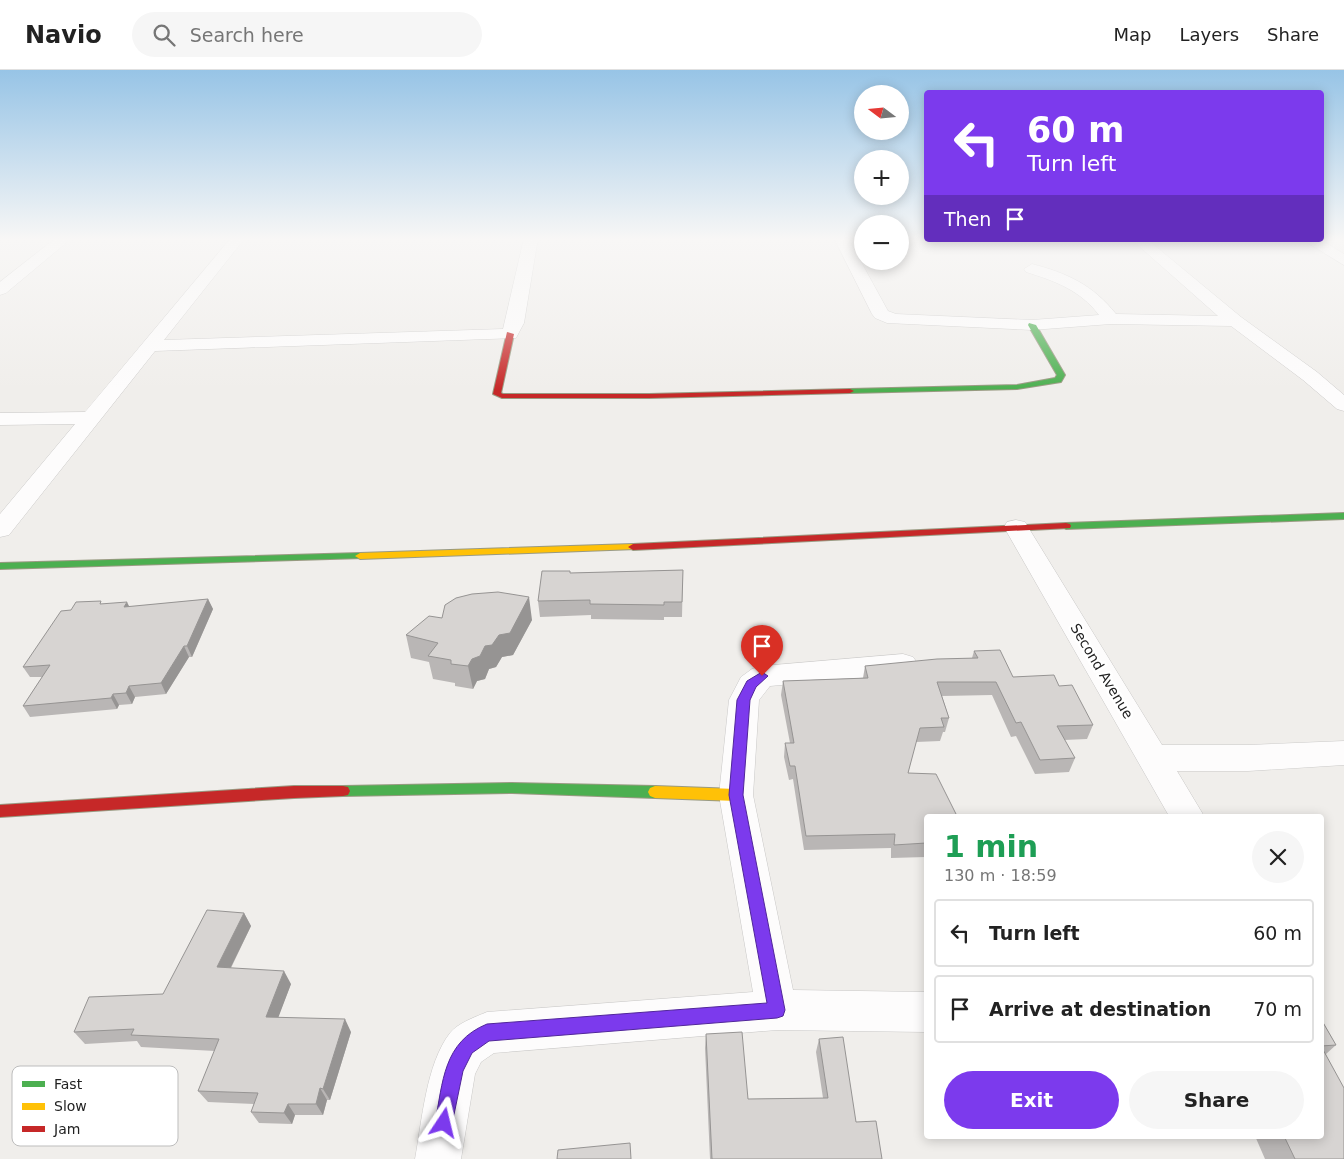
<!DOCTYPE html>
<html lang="en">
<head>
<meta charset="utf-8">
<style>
	body { margin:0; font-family:"DejaVu Sans",sans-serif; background:#f6f6f6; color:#222; height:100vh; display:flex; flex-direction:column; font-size:19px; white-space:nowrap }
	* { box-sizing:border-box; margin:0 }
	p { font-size:16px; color:#767676 }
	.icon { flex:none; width:28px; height:28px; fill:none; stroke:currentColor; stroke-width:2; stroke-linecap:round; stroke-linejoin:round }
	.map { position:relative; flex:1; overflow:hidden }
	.details { position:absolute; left:924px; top:744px; width:400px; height:325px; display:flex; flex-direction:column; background:#fff; border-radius:5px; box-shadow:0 2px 12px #0003 }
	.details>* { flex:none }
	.top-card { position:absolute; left:924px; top:20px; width:400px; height:152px; border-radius:5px; box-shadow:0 2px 12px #0003; background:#7c3aed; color:#fff; overflow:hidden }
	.needle { width:32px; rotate:286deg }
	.fabs { position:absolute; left:854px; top:15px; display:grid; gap:10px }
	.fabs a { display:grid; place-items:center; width:55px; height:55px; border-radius:50%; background:#fff; box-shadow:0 2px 12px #0003; font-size:25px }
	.pin { position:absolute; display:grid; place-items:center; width:42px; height:42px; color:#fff; margin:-51px -21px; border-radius:50% 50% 50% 0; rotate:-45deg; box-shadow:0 0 5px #0007 }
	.pin .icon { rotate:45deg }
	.me { position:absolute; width:55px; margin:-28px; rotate:10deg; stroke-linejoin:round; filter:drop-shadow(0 0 4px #0008) }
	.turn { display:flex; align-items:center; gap:18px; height:105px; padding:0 20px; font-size:22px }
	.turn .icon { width:65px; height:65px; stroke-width:2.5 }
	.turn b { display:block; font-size:35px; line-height:42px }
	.then { display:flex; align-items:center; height:48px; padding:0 20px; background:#0003; gap:10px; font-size:19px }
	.round { display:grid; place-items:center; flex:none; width:52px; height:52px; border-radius:26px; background:#f6f6f6 }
	.head { display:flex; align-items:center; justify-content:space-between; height:85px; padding:0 20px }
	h1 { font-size:30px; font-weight:700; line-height:38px; color:#1e9e55 }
	.primary-button { display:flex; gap:10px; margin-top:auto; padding:10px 20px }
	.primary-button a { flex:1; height:58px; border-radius:30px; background:#7c3aed; color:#fff; font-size:20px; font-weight:700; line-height:58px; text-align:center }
	.primary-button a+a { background:#f6f6f6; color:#222 }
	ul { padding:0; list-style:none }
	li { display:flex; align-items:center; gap:15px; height:68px; margin:0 10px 8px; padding:0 10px; border:2px solid #e0e0e0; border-radius:5px }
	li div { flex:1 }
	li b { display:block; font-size:19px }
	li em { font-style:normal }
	header { display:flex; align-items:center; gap:30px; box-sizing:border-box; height:70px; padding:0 25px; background:#fff; border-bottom:1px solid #e0e0e0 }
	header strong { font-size:24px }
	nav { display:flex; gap:28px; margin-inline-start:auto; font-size:18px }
	.search { width:350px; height:45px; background:#f6f6f6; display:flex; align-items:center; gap:12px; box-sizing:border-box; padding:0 18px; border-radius:28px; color:#767676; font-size:19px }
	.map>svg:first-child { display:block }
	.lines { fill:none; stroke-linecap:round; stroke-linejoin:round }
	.street-casing { stroke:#c9c8c7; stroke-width:1 }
	.fast-casing { stroke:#999a82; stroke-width:2 }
	.slow-casing { stroke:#999a82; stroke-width:2 }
	.jam-casing { stroke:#999a82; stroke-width:2 }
	.street { fill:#fdfcfc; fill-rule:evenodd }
	.fast { fill:#4caf50; fill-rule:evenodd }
	.slow { fill:#ffc107; fill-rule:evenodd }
	.jam { fill:#c62828; fill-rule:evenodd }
	.wall { fill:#b9b6b5 }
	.shaded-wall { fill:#969493 }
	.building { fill:#d7d4d2; stroke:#969493 }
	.route { fill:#7c3aed; stroke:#51269a }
	.labels { text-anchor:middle; stroke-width:5; stroke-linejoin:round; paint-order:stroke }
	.street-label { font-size:14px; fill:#222; stroke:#fff }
	.key { fill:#fff; stroke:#bdbdbd; stroke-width:1 }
	.key-label { font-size:14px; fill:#222 }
</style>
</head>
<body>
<header>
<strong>Navio</strong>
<div class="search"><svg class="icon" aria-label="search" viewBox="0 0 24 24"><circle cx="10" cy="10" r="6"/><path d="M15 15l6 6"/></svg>Search here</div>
<nav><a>Map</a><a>Layers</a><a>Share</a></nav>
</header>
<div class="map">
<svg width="1344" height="1089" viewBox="0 0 1344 1089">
	<rect width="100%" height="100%" fill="#f0eeeb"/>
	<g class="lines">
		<defs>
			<path id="street" d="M56,168H72L6,223L0,225V212Z
				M231,168H245L164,270L503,259L524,168H538L524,253L516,268L155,281L9,465L0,467V444L75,354L0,355V343L85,342Z
				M834,168H848L888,241L896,244L1032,250L1099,245C1080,220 1055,211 1026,202L1024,199L1032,194C1067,203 1093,215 1116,244L1218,246L1132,170H1148L1241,247L1317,302L1344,325V341L1337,339L1303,310L1231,256L1111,254L1032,260L887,253L875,248L872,244Z
				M1303,170H1321L1344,184V195Z
				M1016,450L1025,452L1028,457L1162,675H1248L1344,671V695L1248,701H1177L1204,746H1169L1004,457L1007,452Z
				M903,584L913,587L918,594L913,601L903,604L770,616L759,630L753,725L793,920L926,922V962L777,960L494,983L481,992L475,1004L461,1089H415C422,1051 426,994 450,963C458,953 475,947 487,942L753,922L719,725L729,630L741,607L752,599L762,596Z"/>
			<path id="fast" d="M1029,253L1036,255L1065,305L1061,312L1017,319L850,323L846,321L850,319L1017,315L1055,308L1057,305L1028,255Z
				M1344,443V449L1066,459L1061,456L1066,453Z
				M360,483L364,484L365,486L364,488L0,499V493Z
				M512,713L655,716L660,718L662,722L660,726L655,728L512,723L343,726L338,725L336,721L338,717L343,716Z"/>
			<path id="slow" d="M633,474L638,477L637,479L360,489L355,486L360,483Z
				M655,716L736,719L741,721L743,725L741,729L736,731L655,728L650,726L648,722L650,718Z"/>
			<path id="jam" d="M507,262L514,264L501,323L503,324H649L850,319L854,321L850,323L649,328H502L493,324Z
				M1066,453L1070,454L1071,456L1070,458L633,480L628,477L633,474Z
				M294,716H343L348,717L350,721L348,725L343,726L294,728L0,747V735Z"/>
		</defs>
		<use href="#street" class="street-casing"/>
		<use href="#fast" class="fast-casing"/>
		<use href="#slow" class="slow-casing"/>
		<use href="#jam" class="jam-casing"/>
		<use href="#street" class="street"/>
		<use href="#fast" class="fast"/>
		<use href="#slow" class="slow"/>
		<use href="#jam" class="jam"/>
	</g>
	<path class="wall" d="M683,500L682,547H664V550L591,549V545L540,547L538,531L571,503Z
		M208,529L213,539L192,587H189L166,624L135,627L132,634L119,635L117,639L30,647L23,636L42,607H30L23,597L71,540L103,534L129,537Z
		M442,548L532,550L513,585L502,587L496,597L489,599L485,609L477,611L473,619L455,616V613L433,609L429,592L411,588L406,565Z
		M974,581L1013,607L1059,616L1093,655L1087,669L1064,670L1075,688L1069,702L1035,704L1016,666L1011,667L992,625L942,626L949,648L945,662H943L940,671L916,672L908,703L926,746V787L891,788V778L804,780L793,709L789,710L784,687L785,673H790L781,625L783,611L863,608L865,596L972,588Z
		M244,843L251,856L231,898L291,914L278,947L351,962L330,1030H327L323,1045H295L292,1054L259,1053L251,1042L254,1034L208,1032L198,1021L215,981L141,977L137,971L85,974L74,962L163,924Z
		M1321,949L1336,975L1326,984L1344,1089H1265L1255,1066H1321Z
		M706,964L748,1029L823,1028L816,982L819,969L856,1052L882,1089H710L705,978Z"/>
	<path class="shaded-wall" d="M529,527L532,550L513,585L502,587L496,597L489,599L485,609L477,611L473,619L468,596L472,589L485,576L499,565Z
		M208,529L213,539L192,587L187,576Z
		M127,532L132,542L124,537Z
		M184,576L189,587L166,624L161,613Z
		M129,616L135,627L132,634L126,623Z
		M113,624L119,635L117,639L111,628Z
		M244,843L251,856L225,909L217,897Z
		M284,901L291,914L274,959L266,947Z
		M345,949L351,962L330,1030L323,1019Z
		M320,1018L327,1030L323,1045L316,1034Z
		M288,1034L295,1045L292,1054L284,1043Z"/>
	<path class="building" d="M683,500L682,532H664V535L590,534V530L538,531L542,501H570V503Z
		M498,522L529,527L510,563L499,565L492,575L485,576L480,586L472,589L468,596L451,594V590L428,586L438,573L406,565L429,546L442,548L445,535L456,528L472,524Z
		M208,529L187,576H184L161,613L129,616L126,623L113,624L111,628L23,636L50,595L23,597L61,541L71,540L76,532L101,531L100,534L127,532L124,537Z
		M1000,580L1013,607L1054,605L1059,616L1072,615L1093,655L1057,656L1075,688L1040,690L1021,652L1016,653L996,612H937L949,648H941L944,657L920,658L908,703L936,704L957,746H926V773L894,775L895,764L806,766L795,696H790L785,673H794L783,611L868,608L865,596L937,589L978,588L974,581Z
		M207,840L244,843L217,897L284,901L266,947L345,949L323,1019L320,1018L316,1034H288L284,1043L251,1042L258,1023L198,1021L219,969L131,965L134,959L74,962L89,927L163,924Z
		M1321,949L1336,975L1321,976L1344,1018V1089H1295L1284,1066H1321Z
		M742,962L748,1029L828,1028L819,969L843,967L856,1052L876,1051L882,1089H712L706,964Z
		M630,1073L631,1089H557L558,1080Z"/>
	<linearGradient id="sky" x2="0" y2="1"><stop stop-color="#97c4e6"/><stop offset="0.53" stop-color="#f8f7f6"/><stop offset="1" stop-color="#f8f7f6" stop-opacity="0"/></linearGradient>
	<rect width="1344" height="320" fill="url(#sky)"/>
	<path class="route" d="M762,602L768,606L756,617L750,630L743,725L785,940L783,946L777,948L489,971L472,983L463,1001L451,1059L444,1062L438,1059L435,1053C443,1012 443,972 487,954L767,933L729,725L737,630L747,611Z"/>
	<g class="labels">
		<g class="street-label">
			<text transform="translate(1102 601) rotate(59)" y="5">Second Avenue</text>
		</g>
	</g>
	<rect x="12" y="996" width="166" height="80" rx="8" class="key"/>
	<rect x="22" y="1011" width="23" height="6" fill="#4caf50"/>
	<rect x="22" y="1033" width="23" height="7" fill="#ffc107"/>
	<rect x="22" y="1056" width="23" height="6" fill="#c62828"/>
	<g class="key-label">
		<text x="54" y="1019">Fast</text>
		<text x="54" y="1041">Slow</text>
		<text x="54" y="1064">Jam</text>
	</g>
</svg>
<div class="fabs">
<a><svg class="needle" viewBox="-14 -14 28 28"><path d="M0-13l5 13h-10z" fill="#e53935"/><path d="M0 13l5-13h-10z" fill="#767676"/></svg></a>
<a>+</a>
<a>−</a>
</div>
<div class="pin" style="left:762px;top:606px;background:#d93025"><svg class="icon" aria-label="arrive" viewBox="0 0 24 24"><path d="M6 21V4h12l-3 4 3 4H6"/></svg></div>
<svg class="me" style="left:444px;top:1053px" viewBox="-20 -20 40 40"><path d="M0-17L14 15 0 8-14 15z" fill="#7c3aed" stroke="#fff" stroke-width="4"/></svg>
<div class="top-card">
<div class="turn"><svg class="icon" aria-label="left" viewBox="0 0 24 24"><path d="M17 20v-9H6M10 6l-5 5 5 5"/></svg><div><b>60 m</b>Turn left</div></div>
<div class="then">Then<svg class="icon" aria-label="arrive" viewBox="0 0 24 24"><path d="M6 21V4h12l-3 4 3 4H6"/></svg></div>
</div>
<section class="details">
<div class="head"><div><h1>1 min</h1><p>130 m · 18:59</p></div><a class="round"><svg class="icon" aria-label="close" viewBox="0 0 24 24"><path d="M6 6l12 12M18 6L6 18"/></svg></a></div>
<ul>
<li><svg class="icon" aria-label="left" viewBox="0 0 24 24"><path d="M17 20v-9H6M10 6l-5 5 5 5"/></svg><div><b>Turn left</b></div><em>60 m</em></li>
<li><svg class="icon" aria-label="arrive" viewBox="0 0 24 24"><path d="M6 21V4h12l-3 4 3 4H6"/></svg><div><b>Arrive at destination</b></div><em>70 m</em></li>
</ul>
<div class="primary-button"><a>Exit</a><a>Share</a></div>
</section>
</div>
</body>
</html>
